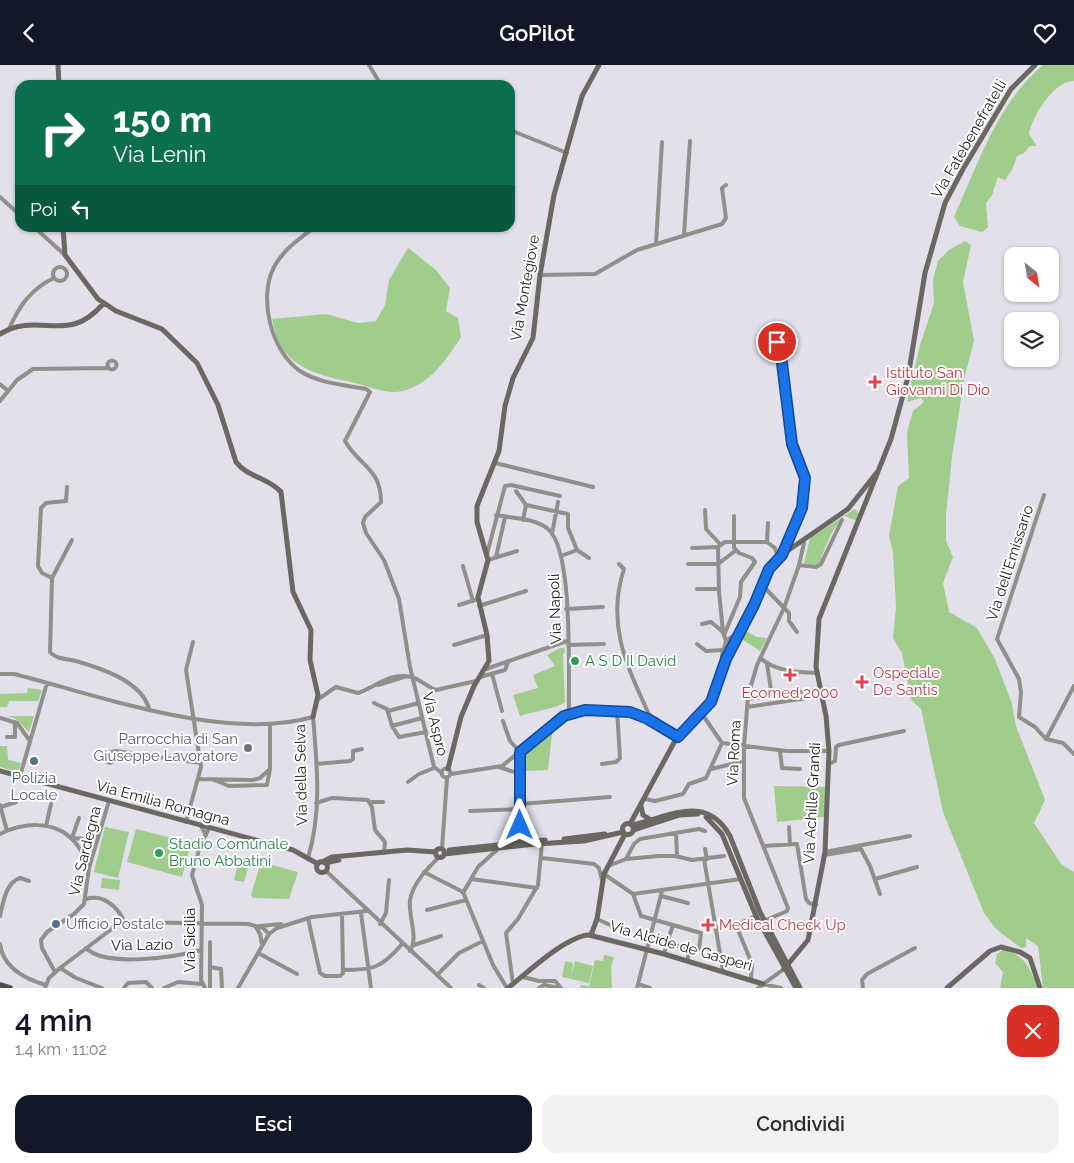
<!DOCTYPE html>
<html lang="it">
<head>
<meta charset="utf-8">
<style>
	body { margin:0; font-family:Raleway,sans-serif; background:#f2f2f3; color:#2b2b33; height:100vh; display:flex; flex-direction:column; font-size:19px; white-space:nowrap }
	* { box-sizing:border-box; margin:0 }
	p { font-size:16px; color:#7c7c81 }
	.icon { flex:none; width:28px; height:28px; fill:none; stroke:currentColor; stroke-width:2; stroke-linecap:round; stroke-linejoin:round }
	.map { position:relative; height:923px; overflow:hidden }
	.sheet { display:flex; flex-direction:column; background:#fff; flex:1 }
	.sheet>* { flex:none }
	.top-card { position:absolute; left:15px; top:15px; width:500px; height:152px; border-radius:15px; box-shadow:0 1px 4px #0004; background:#0b6e4f; color:#fff; overflow:hidden }
	.needle { width:32px; rotate:150deg }
	.buttons { position:absolute; left:1004px; top:182px; display:grid; gap:10px }
	.buttons a { display:grid; place-items:center; width:55px; height:55px; border-radius:10px; background:#fff; box-shadow:0 1px 4px #0004; font-size:25px }
	.pin { position:absolute; display:grid; place-items:center; width:42px; height:42px; color:#fff; margin:-21px; border:2px solid #fff; border-radius:50%; box-shadow:0 1px 5px #0007 }
	.me { position:absolute; width:55px; margin:-28px; rotate:0deg; stroke-linejoin:round; filter:drop-shadow(0 0 4px #0008) }
	.turn { display:flex; align-items:center; gap:18px; height:105px; padding:0 15px; font-size:22px }
	.turn .icon { width:65px; height:65px; stroke-width:2.5 }
	.turn b { display:block; font-size:35px; line-height:42px }
	.then { display:flex; align-items:center; height:48px; padding:0 15px; background:#0003; gap:10px; font-size:19px }
	.round { display:grid; place-items:center; flex:none; width:52px; height:52px; border-radius:15px; background:#f2f2f3 }
	.headline { display:flex; align-items:center; justify-content:space-between; height:85px; padding:0 15px }
	h1 { font-size:30px; font-weight:600; line-height:38px; color:#111827 }
	.primary-button { display:flex; gap:10px; margin-top:auto; padding:10px 15px }
	.primary-button a { flex:1; height:58px; border-radius:15px; background:#111827; color:#fff; font-size:20px; font-weight:600; line-height:58px; text-align:center }
	.primary-button a+a { background:#f2f2f3; color:#2b2b33 }
	header { display:flex; justify-content:space-between; align-items:center; height:65px; padding:0 15px; background:#111827; color:#fff; font-size:22px; font-weight:600 }
	.map>svg:first-child { display:block }
	.green { fill:#a0cc8c }
	.lines { fill:none; stroke-linecap:round; stroke-linejoin:round }
	.street { stroke:#918f8a; stroke-width:4 }
	.secondary { stroke:#6b6861; stroke-width:5 }
	.primary { stroke:#504d45; stroke-width:5.5 }
	.route-casing { stroke:#114b97; stroke-width:12 }
	.route { stroke:#1a73e8; stroke-width:9 }
	.health-dot { fill:#e0444e; stroke:#fff; stroke-width:2 }
	.leisure-dot { fill:#2e9e5b; stroke:#fff; stroke-width:2 }
	.worship-dot { fill:#6b7280; stroke:#fff; stroke-width:2 }
	.service-dot { fill:#5c6f8a; stroke:#fff; stroke-width:2 }
	.labels { text-anchor:middle; stroke-width:4; stroke-linejoin:round; paint-order:stroke }
	.street-label { font-size:15px; fill:#1e1d21; stroke:#fff }
	.health-label { font-size:15px; fill:#be3a42; stroke:#fff; text-anchor:start }
	.leisure-label { font-size:15px; fill:#27864d; stroke:#fff; text-anchor:start }
	.worship-label { font-size:15px; fill:#5b616d; stroke:#fff; text-anchor:end }
	.service-label { font-size:15px; fill:#4e5e75; stroke:#fff }
</style>
</head>
<body>
<header><svg class="icon" aria-label="back" viewBox="0 0 24 24"><path d="M15 5l-7 7 7 7"/></svg>GoPilot<svg class="icon" aria-label="heart" viewBox="0 0 24 24"><path d="M12 20l-8-8c-3-5 5-10 8-4 3-6 11-1 8 4z"/></svg></header>
<div class="map">
<svg width="1074" height="923" viewBox="0 0 1074 923">
	<rect width="100%" height="100%" fill="#e3dfeb"/>
	<path class="green" d="M1043,0H1074V16C1054,15 1032,52 1029,69L1037,81H1030L1024,88L1017,91L1013,103L1005,115L998,112L992,130L986,138L988,162L982,167L960,161L954,152C978,99 997,39 1043,0Z
		M965,176L971,180L963,217L974,276L964,314L952,392L946,450V476L953,492L943,518L949,547L977,563L995,594L1012,639L1016,661L1045,735L1034,758L1061,799L1074,807V923H1043L1038,881L1026,873V882L1021,883L996,864L984,848L943,747L921,644L911,635L902,588L893,573L896,542L893,487L889,471L898,421L909,413L907,367L913,346L924,337L921,333L907,337L920,280L934,238L933,215L938,196L949,185Z
		M408,183L436,205L450,223L446,246L458,253L461,272C447,294 430,319 403,326C387,330 371,322 355,318C328,312 294,306 280,279C276,272 274,262 272,254L326,249L358,258L376,256L385,240L389,215Z
		M855,444L859,449L857,456L845,451L843,452L832,467L821,492L823,493L821,497L815,500L804,498L810,473Z
		M744,565L757,572L767,573L760,586L740,573Z
		M560,583H564L565,587L563,590L565,637C559,643 530,647 520,651L513,630L538,623L533,610L555,601L547,590Z
		M28,623L42,625L38,636H9L7,642H0V629L27,628Z
		M8,651H34L29,667L16,654Z
		M553,661L548,705L523,706C519,684 538,674 553,661Z
		M0,681H7L8,695L21,698L18,707L0,702Z
		M774,721L826,722L825,752L777,757Z
		M105,762L129,767L118,813L94,807Z
		M136,764L191,778L182,812L127,797Z
		M239,796L249,799L244,817L234,815Z
		M261,797L298,807L289,834L253,833L251,830Z
		M102,813L120,815L119,825L101,823Z
		M1004,884C1025,891 1030,903 1038,923H1000L1003,907L995,898L997,889Z
		M604,890L614,892L611,902L612,923H580L581,920L589,921L595,895L603,896Z
		M565,896L573,898L571,911L575,896L593,901L589,918L562,912Z"/>
	<g class="lines">
		<path class="street" d="M369,0L381,20
			M510,65L567,88
			M0,132L20,150
			M34,162L65,190
			M315,162C300,173 283,185 274,202C258,233 271,286 300,306C318,318 345,320 366,324L370,327L345,376C359,401 381,403 381,437L365,452L363,458L366,468L384,495L399,534L410,602L434,702L442,708
			M684,170L690,76
			M656,179L662,77
			M53 209a7 7 0 1 1 14 0a7 7 0 1 1-14 0Z
			M540,210L595,209L637,185L722,159L726,153L722,123L726,120
			M9,264C19,241 31,224 54,213
			M770,277H778L780,281L792,379L805,414L802,444L782,490
			M107.5 300a4.5 4.5 0 1 1 9 0a4.5 4.5 0 1 1-9 0Z
			M0,319L8,326
			M0,336L17,315L33,304L109,303
			M495,398L593,422
			M67,422L66,436L46,438L41,443L38,501L42,508L52,513L50,587C56,594 67,594 76,596C100,603 142,616 149,644
			M516,426L526,440L568,449V463L577,485L589,493
			M1044,430L997,574L1019,614L1021,627L1019,652L1035,662L1046,674
			M705,445L706,464L720,479
			M496,450C511,453 535,453 548,464C574,485 568,612 569,648
			M523,455L526,440
			M552,469L558,437
			M767,477L768,458
			M692,483L718,482
			M487,489L505,421L511,420L560,431
			M561,491L577,485
			M496,492L505,452
			M488,495L517,486
			M619,499L624,504C605,562 629,605 652,656
			M688,499H718L735,486
			M799,500L816,502L821,499L842,455
			M463,501L473,536
			M52,513L72,475
			M764,522L789,548V556L797,567
			M697,524H719
			M459,540L478,534
			M479,541L526,526
			M566,544L603,542
			M702,559L711,557L723,567
			M724,570L740,532L741,517L755,497L752,493L739,488L734,483V451
			M726,576L740,566
			M697,579L706,586L723,585
			M454,580L487,570
			M568,580L604,579
			M760,593C777,607 796,607 817,608
			M767,599L772,631
			M723,600L722,590L726,576L723,567L719,527L718,482L725,477H767L775,483L778,493
			M486,604L567,576
			M0,609H14C101,631 225,677 313,652C317,698 322,748 308,793
			M492,609L502,646
			M480,612L505,605L508,597
			M378,620L404,612
			M1074,621L1046,674L1063,678L1074,689
			M748,634L820,624
			M317,635L336,622L358,628C376,622 389,607 411,612C420,614 427,622 436,625L476,616
			M374,638L387,644L392,661L399,672L426,667
			M747,642L821,631
			M388,646L419,638
			M702,649L722,678L787,686H829
			M0,653L17,658L30,676
			M503,656L510,676L520,687V709
			M392,661L422,653
			M7,672H15V657
			M780,686L782,703L800,704
			M128,688L110,698L103,695L107,688L116,686L201,698
			M316,699L350,696L353,694V686L362,684
			M602,699L616,697L620,693L617,645
			M829,699L835,696L836,682L839,680L904,666
			M499,702L520,709V776
			M441.5 708a4.5 4.5 0 1 1 9 0a4.5 4.5 0 1 1-9 0Z
			M711,704L740,697
			M451,709L502,701L563,652L576,646H627L651,656L678,672
			M20,711L47,618
			M199,714L253,715L260,713L270,704
			M214,715L229,721L267,720L270,704V659
			M408,717L419,709L434,703
			M645,734L655,736L683,729L689,719L706,713L722,678
			M370,737H383
			M316,738L332,733L368,735L372,742L375,765L385,777L384,788
			M520,739L610,732
			M0,740L7,766
			M1,742L16,737
			M470,746L520,744
			M79,753L72,773L87,774L96,771
			M186,757L201,702L186,605L193,577
			M46,761L51,739
			M201,761L206,770
			M789,762L790,779
			M676,768L677,791
			M0,769C22,758 52,755 71,773C79,780 84,791 89,799
			M763,781L797,779L806,834L809,838L816,840
			M442,784L447,713
			M705,784L707,794
			M825,787L910,771
			M824,790L861,784L870,801L880,829
			M542,793L594,799L599,803L602,815
			M626,794L634,779L640,774L699,764L705,766
			M704,794L723,906
			M608,801L626,794L659,791H675L692,795L724,791
			M326,806L451,923
			M424,807L463,827L493,900L507,923
			M604,809L633,829L741,814
			M471,814L537,823
			M875,814L917,802
			M463,828L478,802L499,783
			M633,829L641,851L701,868L699,884H690
			M661,831L688,838
			M86,834C103,829 117,841 124,856
			M427,845L466,835
			M361,848L371,923
			M0,851C3,838 6,817 20,813L29,816
			M308,853L320,908L325,911H340L343,908L342,849
			M597,854L619,864
			M764,856L787,846L788,843L744,733V681L748,631L757,600L784,543L799,500L804,478
			M380,859L386,848L389,815
			M736,860L752,899L751,913
			M255,861L260,869L262,879
			M260,861L281,859
			M715,863L736,860L756,851
			M667,878L673,860
			M0,879C3,902 25,914 46,920
			M414,880L441,871
			M86,883C105,903 176,892 201,885
			M410,886C419,872 408,852 410,835C413,818 427,804 439,792
			M258,888L297,909
			M664,889L667,878L690,884L687,896
			M210,902L221,904L222,923
			M60,903L76,913L102,923
			M343,905C373,905 382,903 402,879
			M55,907L42,883L41,875L47,867L74,849L84,839L89,803L109,736
			M437,910L459,888L483,876
			M523,912L539,916H555L561,923
			M513,919L506,868L518,854L538,820L542,778
			M638,919L650,923
			M763,919L781,923
			M479,920L484,923
			M45,923L49,913L60,903L121,857L248,859L263,863L269,869
			M124,923L128,918L146,917L152,923
			M164,923L178,917L202,919
			M205,923L201,915L202,840L192,810L200,781L209,763
			M210,923V877
			M238,923L269,869L277,863L312,852L367,846
			M539,923L544,920L559,923
			M637,923L662,826
			M758,923L784,904
			M863,923L862,915L867,909L915,883"/>
		<path class="secondary" d="M58,0L59,20
			M63,162L65,190L98,234L116,246L162,264L197,298L218,340L236,397C247,412 269,413 281,427L293,527L311,565L310,595L318,630L313,652
			M0,269C40,245 67,281 103,239
			M448,704L461,652L474,621L489,596L487,570L478,532L488,495L477,457V441L499,386L505,341L513,313L533,273L540,210L554,130L582,31L599,0
			M0,706L293,785L318,799
			M641,741L643,750L651,755
			M706,752L722,769L756,851L796,923
			M622.5 764a5.5 5.5 0 1 1 11 0a5.5 5.5 0 1 1-11 0Z
			M630,759L676,674L710,638L726,594L754,540L769,504L780,491L848,444L878,406
			M631,760C668,753 706,727 730,771L760,847L800,923
			M633,765L679,750L698,749
			M564,774L605,769
			M435.5 788a4.5 4.5 0 1 1 9 0a4.5 4.5 0 1 1-9 0Z
			M449,785L545,775
			M444,789L536,779L584,776L623,767
			M316.5 802a5.5 5.5 0 1 1 11 0a5.5 5.5 0 1 1-11 0Z
			M322,797L332,792L407,785L436,787
			M325,798L339,795
			M591,870L597,854L604,809L625,769
			M784,904L808,875L825,787L829,686L826,651L816,602L819,554L891,374L908,312L925,208L945,138L963,104L1011,24L1035,0
			M508,923C527,908 566,871 589,870L664,889L763,919
			M947,923L990,886L1001,882L1020,887L1030,893L1040,923"/>
		<path class="primary" d="M0,920L10,923"/>
	</g>
	<g class="lines">
		<defs>
			<path id="route" d="M520,760V687L564,651L585,645L630,647L648,654L678,672L711,637L726,594L754,540L769,504L782,490L802,443L805,413L792,379L780,282L777,277"/>
		</defs>
		<use href="#route" class="route-casing"/>
		<use href="#route" class="route"/>
	</g>
	<g class="health-dot">
		<path d="M872.5 309.5h5v5h5v5h-5v5h-5v-5h-5v-5h5z"/>
		<path d="M787.5 602.5h5v5h5v5h-5v5h-5v-5h-5v-5h5z"/>
		<path d="M859.5 609.5h5v5h5v5h-5v5h-5v-5h-5v-5h5z"/>
		<path d="M705.5 852.5h5v5h5v5h-5v5h-5v-5h-5v-5h5z"/>
	</g>
	<g class="leisure-dot">
		<circle cx="575" cy="596" r="5"/>
		<circle cx="159" cy="788" r="5"/>
	</g>
	<circle class="worship-dot" cx="248" cy="683" r="5"/>
	<g class="service-dot">
		<circle cx="34" cy="696" r="5"/>
		<circle cx="56" cy="859" r="5"/>
	</g>
	<g class="labels">
		<g class="street-label">
			<text transform="translate(969 74) rotate(-60)" y="5">Via Fatebenefratelli</text>
			<text transform="translate(525 223) rotate(-80)" y="5">Via Montegiove</text>
			<text transform="translate(1010 498) rotate(-72)" y="5">Via dell'Emissario</text>
			<text transform="translate(555 544) rotate(-92)" y="5">Via Napoli</text>
			<text transform="translate(435 659) rotate(76)" y="5">Via Aspro</text>
			<text transform="translate(734 688) rotate(-87)" y="5">Via Roma</text>
			<text transform="translate(301 710) rotate(-91)" y="5">Via della Selva</text>
			<text transform="translate(163 738) rotate(15)" y="5">Via Emilia Romagna</text>
			<text transform="translate(812 738) rotate(-87)" y="5">Via Achille Grandi</text>
			<text transform="translate(85 786) rotate(-76)" y="5">Via Sardegna</text>
			<text transform="translate(190 875) rotate(-90)" y="5">Via Sicilia</text>
			<text transform="translate(142 880) rotate(-1)" y="5">Via Lazio</text>
			<text transform="translate(681 881) rotate(16)" y="5">Via Alcide de Gasperi</text>
		</g>
		<g class="health-label">
			<text x="886" y="313">Istituto San<tspan x="886" dy="17">Giovanni Di Dio</tspan></text>
			<text x="873" y="613">Ospedale<tspan x="873" dy="17">De Santis</tspan></text>
			<text x="790" y="633" text-anchor="middle">Ecomed 2000</text>
			<text x="719" y="865">Medical Check Up</text>
		</g>
		<g class="leisure-label">
			<text x="585" y="601">A S D Il David</text>
			<text x="169" y="784">Stadio Comunale<tspan x="169" dy="17">Bruno Abbatini</tspan></text>
		</g>
		<g class="worship-label">
			<text x="238" y="679">Parrocchia di San<tspan x="238" dy="17">Giuseppe Lavoratore</tspan></text>
		</g>
		<g class="service-label">
			<text x="34" y="718">Polizia<tspan x="34" dy="17">Locale</tspan></text>
			<text x="66" y="864" text-anchor="start">Ufficio Postale</text>
		</g>
	</g>
</svg>
<div class="buttons">
<a><svg class="needle" viewBox="-14 -14 28 28"><path d="M0-13l5 13h-10z" fill="#e53935"/><path d="M0 13l5-13h-10z" fill="#7c7c81"/></svg></a>
<a><svg class="icon" aria-label="layers" viewBox="0 0 24 24"><path d="M12 4l9 5-9 5-9-5zM3 14l9 5 9-5"/></svg></a>
</div>
<div class="pin" style="left:777px;top:277px;background:#d93025"><svg class="icon" aria-label="arrive" viewBox="0 0 24 24"><path d="M6 21V4h12l-3 4 3 4H6"/></svg></div>
<svg class="me" style="left:520px;top:760px" viewBox="-20 -20 40 40"><path d="M0-17L14 15 0 8-14 15z" fill="#1a73e8" stroke="#fff" stroke-width="4"/></svg>
<div class="top-card">
<div class="turn"><svg class="icon" aria-label="right" viewBox="0 0 24 24"><path d="M7 20v-9h11M14 6l5 5-5 5"/></svg><div><b>150 m</b>Via Lenin</div></div>
<div class="then">Poi<svg class="icon" aria-label="left" viewBox="0 0 24 24"><path d="M17 20v-9H6M10 6l-5 5 5 5"/></svg></div>
</div>
</div>
<section class="sheet">
<div class="headline"><div><h1>4 min</h1><p>1.4 km · 11:02</p></div><a class="round" style="background:#d93025;color:#fff"><svg class="icon" aria-label="close" viewBox="0 0 24 24"><path d="M6 6l12 12M18 6L6 18"/></svg></a></div>
<div class="primary-button"><a>Esci</a><a>Condividi</a></div>
</section>
</body>
</html>
